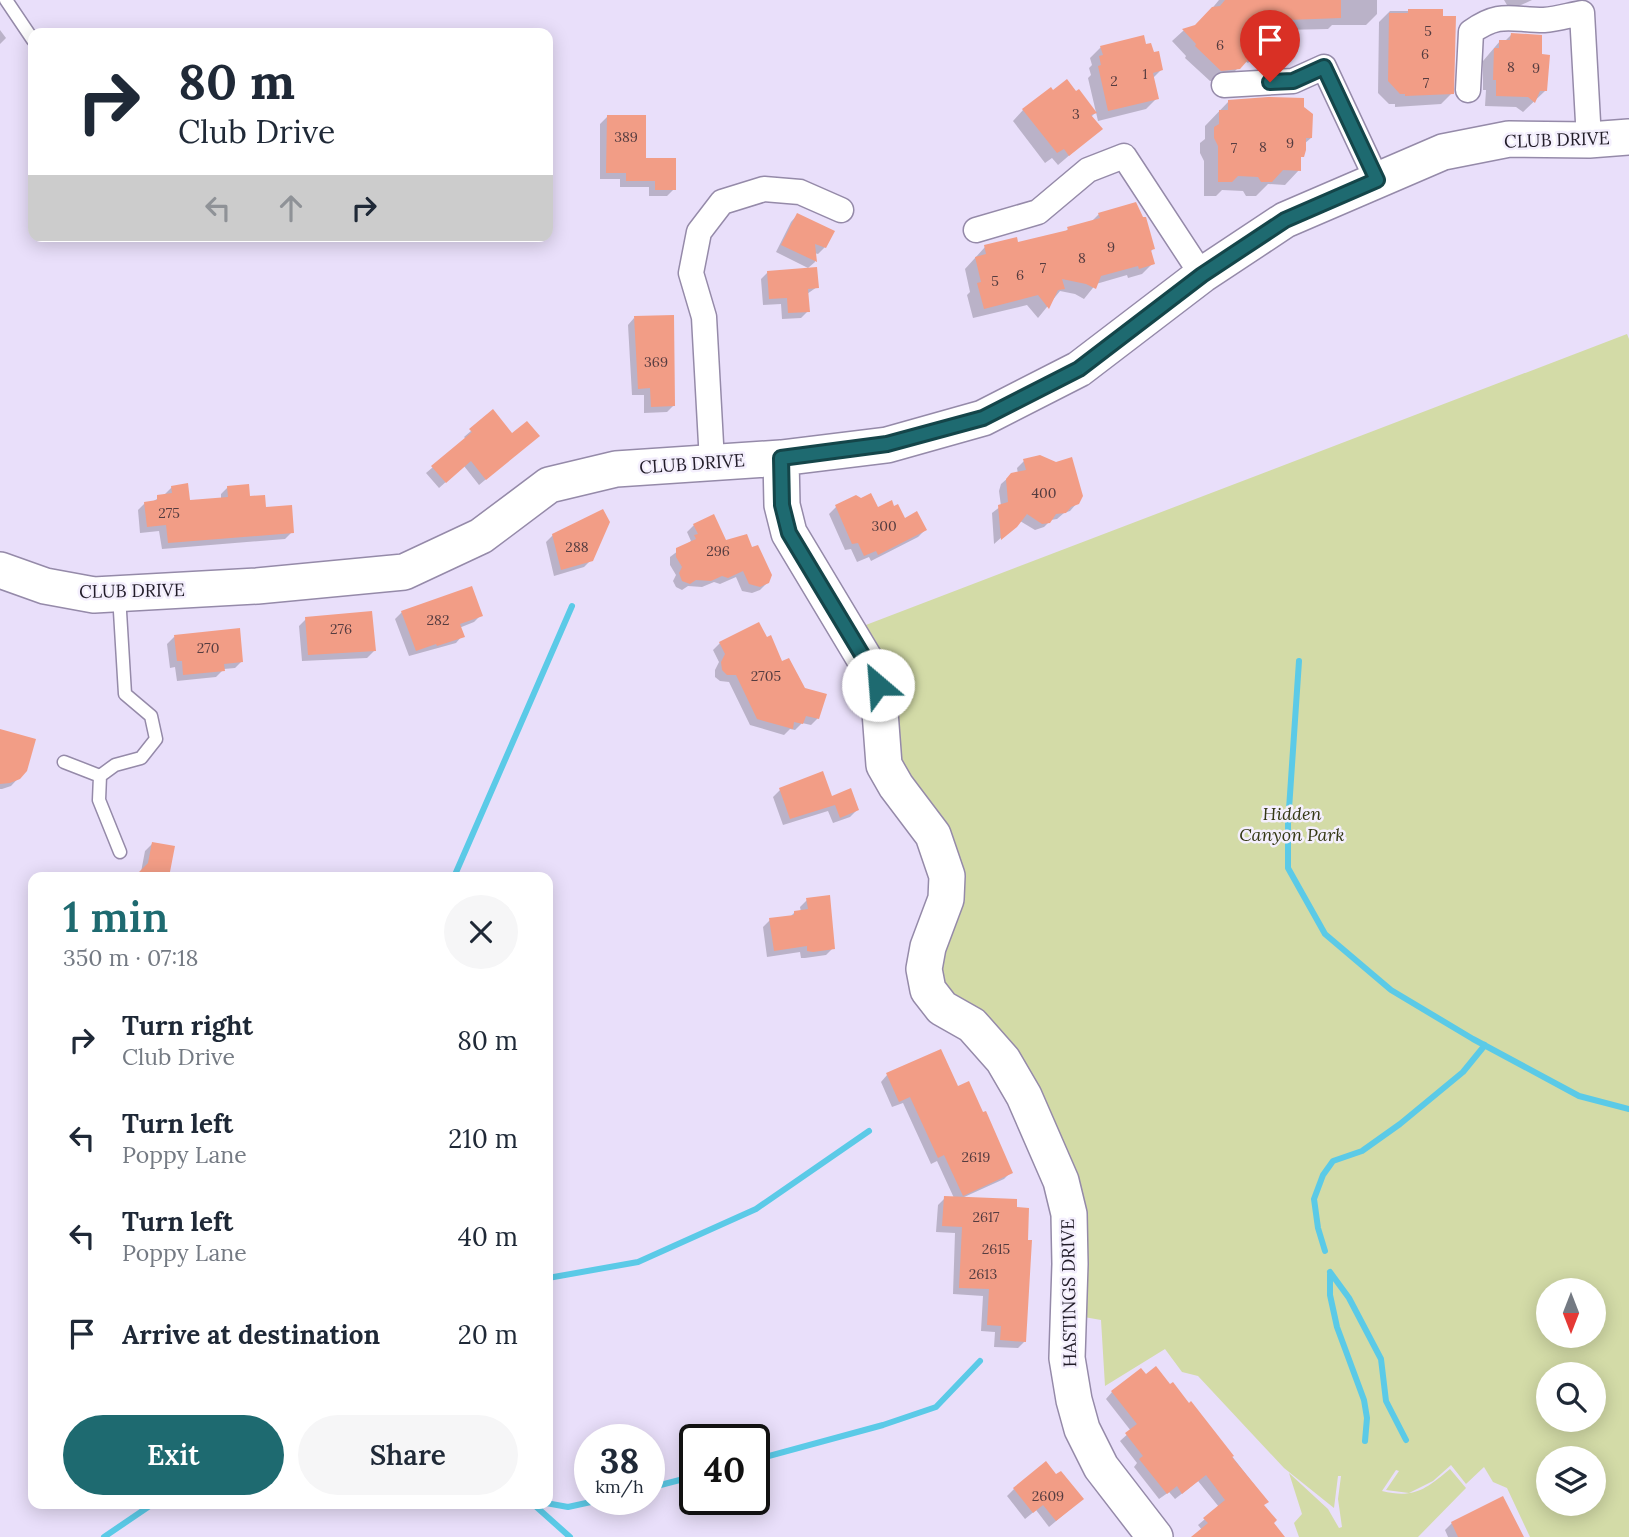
<!DOCTYPE html>
<html lang="en">
<head>
<meta charset="utf-8">
<style>
	body { margin:0; font-family:Lora,serif; background:#f6f6f7; color:#1f2937; height:100vh; display:flex; flex-direction:column; font-size:26px; white-space:nowrap }
	* { box-sizing:border-box; margin:0 }
	p { font-size:23px; color:#747a83 }
	.icon { flex:none; width:38px; height:38px; fill:none; stroke:currentColor; stroke-width:2; stroke-linecap:round; stroke-linejoin:round }
	.map { position:relative; flex:1; overflow:hidden }
	.side { position:absolute; left:28px; top:872px; width:525px; height:637px; display:flex; flex-direction:column; background:#fff; border-radius:14px; box-shadow:0 4px 18px #0003 }
	.side>* { flex:none }
	.hud { position:absolute; left:28px; top:28px; width:525px; height:214px; border-radius:14px; box-shadow:0 4px 18px #0003; background:#fff; color:#1f2937; overflow:hidden }
	.needle { width:46px; rotate:180deg }
	.buttons { position:absolute; left:1536px; top:1278px; display:grid; gap:14px }
	.buttons a { display:grid; place-items:center; width:70px; height:70px; border-radius:50%; background:#fff; box-shadow:0 4px 18px #0003; font-size:35px }
	.speed { position:absolute; left:574px; top:1424px; display:flex; gap:14px; font-size:35px; font-weight:700; text-align:center }
	.speed>* { display:grid; place-content:center; width:91px; height:91px; border-radius:50%; background:#fff; box-shadow:0 4px 18px #0003; line-height:1 }
	.speed small { font-size:18px; font-weight:400 }
	.speed .limit { border:4px solid #111; border-radius:10px; background:#fff; color:#111 }
	.pin { position:absolute; display:grid; place-items:center; width:60px; height:60px; color:#fff; margin:-72px -30px; border-radius:50% 50% 50% 0; rotate:-45deg; box-shadow:0 0 7px #0007 }
	.pin .icon { rotate:45deg }
	.me { position:absolute; width:77px; margin:-38px; rotate:333deg; stroke-linejoin:round; filter:drop-shadow(0 0 5px #0008) }
	.turn { display:flex; align-items:center; gap:24px; height:147px; padding:0 35px; font-size:32px }
	.turn .icon { width:91px; height:91px; stroke-width:2.5 }
	.turn b { display:block; font-size:49px; line-height:60px }
	.lanes { display:flex; align-items:center; height:66px; padding:0 35px; background:#0003; justify-content:center; gap:35px; direction:ltr }
	.lanes .off { opacity:.35 }
	.round { display:grid; place-items:center; flex:none; width:74px; height:74px; border-radius:37px; background:#f6f6f7 }
	.summary { display:flex; align-items:center; justify-content:space-between; height:119px; padding:0 35px }
	h1 { font-size:42px; font-weight:600; line-height:52px; color:#1e6a70 }
	.cta { display:flex; gap:14px; margin-top:auto; padding:14px 35px }
	.cta a { flex:1; height:80px; border-radius:42px; background:#1e6a70; color:#fff; font-size:28px; font-weight:600; line-height:80px; text-align:center }
	.cta a+a { background:#f6f6f7; color:#1f2937 }
	ul { padding:0; list-style:none }
	li { display:flex; align-items:center; gap:21px; height:98px; padding:0 35px }
	li div { flex:1 }
	li b { display:block; font-size:26px }
	li em { font-style:normal }
	.map>svg:first-child { display:block }
	.green { fill:#d3dba7; fill-rule:evenodd }
	.shadow { fill:#0003 }
	.lines { fill:none; stroke-linecap:round; stroke-linejoin:round }
	.stream { stroke:#5bcae7; stroke-width:6 }
	.building { fill:#f29d86 }
	.lane-casing { stroke:#958aa9; stroke-width:15 }
	.street-casing { stroke:#958aa9; stroke-width:27 }
	.secondary-casing { stroke:#958aa9; stroke-width:38 }
	.lane { stroke:#fff; stroke-width:12 }
	.street { stroke:#fff; stroke-width:24 }
	.secondary { stroke:#fff; stroke-width:35 }
	.route-casing { stroke:#144549; stroke-width:18 }
	.route { stroke:#1e6a70; stroke-width:12 }
	.labels { text-anchor:middle; stroke-width:5; stroke-linejoin:round; paint-order:stroke }
	.number-label { font-size:14px; fill:#553c40 }
	.street-label { font-size:18px; fill:#211c28; stroke:#f4effd }
	.park-label { font-size:18px; font-style:italic; fill:#343814; stroke:#f4effd }
</style>
</head>
<body>
<div class="map">
<svg width="1629" height="1537" viewBox="0 0 1629 1537">
	<rect width="100%" height="100%" fill="#e9dffa"/>
	<path class="green" d="M1627,334L1629,339V1537H1530L1507,1488L1493,1482L1484,1467L1466,1484L1451,1465L1433,1481L1409,1493L1386,1490L1399,1471L1396,1470L1382,1491C1414,1499 1426,1489 1450,1469L1466,1488L1418,1537H1299L1294,1523L1302,1514L1289,1473L1328,1509L1339,1528L1342,1527L1338,1499L1341,1476H1338L1334,1508L1284,1468L1198,1376L1182,1372L1165,1349L1105,1386L1101,1320L1084,1317L1087,1220L1074,1171L948,993L938,973L955,910L906,784L858,628ZM1549,1290H1594V1335H1549ZM1549,1374H1594V1419H1549ZM1549,1458H1594V1503H1549Z"/>
	<path class="shadow" d="M1219,0H1377V14L1366,25H1332L1328,29L1282,30L1283,24L1258,52L1248,63L1245,61L1227,79L1210,81L1185,58L1186,56L1172,41L1183,31L1199,24Z
		M1504,0H1532L1510,10Z
		M1390,11H1441L1452,93L1441,104L1395,107V104H1389L1378,93L1379,22Z
		M0,30L6,38L0,44Z
		M1511,35L1545,91L1523,112L1516,107L1485,106L1486,90H1483V61L1500,41H1505Z
		M1101,47H1145L1161,70L1153,78L1157,98L1146,109L1098,121L1088,78L1091,75L1089,68L1092,65L1090,58Z
		M1076,94L1095,113L1091,117L1100,129L1058,165L1052,158L1045,163L1013,121L1023,110Z
		M1229,101L1311,138L1304,144L1299,159V170L1285,185L1268,184L1256,196H1246L1243,191L1222,190L1216,196H1204V161L1200,153V143L1205,139V126Z
		M607,117L674,189L667,196H649V187H620V179H600V124Z
		M1099,214L1153,249L1150,252L1153,263L1142,274L1128,278L1127,275L1096,284L1084,299L1075,294L1060,291L1038,318L1027,305L973,318L967,295L970,292L965,269L985,247L1017,244L1065,232L1068,229L1091,222Z
		M797,215L825,247L818,254L814,253L815,262L808,268L776,252L791,222Z
		M768,272L817,287L807,294L808,311L801,318L782,319L781,304L763,305L761,279Z
		M634,318L674,405L667,412L644,413V395H632L628,325Z
		M493,412L512,435L531,442L479,485L464,466L439,488L426,473L466,439L464,437Z
		M1024,461L1077,503L1070,511L1064,513L1057,519L1051,520L1044,527L1035,530L1020,521L994,544L992,513L1001,506L999,491L1001,484L1009,477L1018,474L1017,468Z
		M172,487L189,501L221,500V494L228,487L264,509L292,532L285,539L162,549L159,531L140,533L138,510L145,503L152,502L165,494Z
		M861,500L877,510L925,530L918,537L871,561L869,557L857,562L851,549L845,550L829,514L836,507Z
		M713,516L725,542L768,582L760,590L752,593L742,591L736,577L720,584L714,582L702,587L688,586L682,590L676,587L673,581L676,575L670,565V557L691,541L687,532L694,525Z
		M553,535L591,560L584,567L554,576L546,542Z
		M402,612L481,615L474,622L459,628L462,636L456,643L409,656L395,619Z
		M306,619L374,651L367,658L302,661L299,626Z
		M174,637L242,661L235,668L224,669L216,677L177,681L175,667L170,668L167,644Z
		M720,643L782,663L818,718L811,725L802,723L795,730L790,729L784,735L750,725L729,682L720,681L715,677V670L719,662L713,650Z
		M0,731L25,771L11,786L2,789H0Z
		M822,774L831,798L857,810L850,817L833,823L828,811L783,825L773,797L780,790Z
		M152,844L168,872L172,877H136L141,872L145,851Z
		M807,900L833,948L826,955L805,958H801L800,952L767,957L763,927L770,920L790,917L794,913L801,912L800,907Z
		M887,1075L957,1089L1011,1172L1004,1179L962,1198L1025,1341L1018,1348L994,1347L995,1332L981,1331L983,1296L953,1294L955,1233L936,1232L938,1205L945,1198H954L937,1161L931,1164L903,1103L892,1107L881,1082Z
		M1146,1376L1189,1406L1191,1404L1267,1501L1262,1506L1272,1523L1283,1537H1195L1202,1530L1198,1525L1219,1507L1198,1481L1175,1499L1169,1492L1159,1499L1134,1467L1137,1463L1120,1441L1131,1431L1106,1399L1112,1392Z
		M1014,1489L1074,1506L1049,1527L1036,1510L1025,1519L1007,1496Z
		M1452,1523L1522,1537H1448L1445,1530Z"/>
	<g class="lines">
		<path class="stream" d="M1299,661L1288,824V868L1325,934L1391,990L1473,1039L1579,1096L1629,1109
			M454,877L572,606
			M1325,1251L1318,1228L1314,1199L1323,1175L1333,1161L1362,1151L1400,1124L1463,1072L1485,1045
			M1330,1272L1349,1298L1381,1359L1386,1401L1406,1440
			M1330,1274V1295L1337,1327L1364,1400L1367,1418L1365,1441
			M548,1278L638,1262L756,1209L869,1131
			M754,1460L883,1425L936,1407L980,1361
			M649,1488L695,1476
			M532,1503L570,1537
			M546,1503L568,1507L600,1500
			M104,1537L154,1503"/>
	</g>
	<path class="building" d="M1225,0H1341V18L1288,20L1259,53L1256,51L1240,69L1221,71L1195,46L1196,44L1182,29L1195,25L1212,7L1220,6Z
		M1408,9H1443V16H1456L1454,94L1405,96V94H1400L1388,81L1389,13H1408Z
		M1511,33L1542,35V54L1550,55L1547,91H1540L1535,103L1528,97L1496,96V80H1493L1494,48H1499V40H1510Z
		M1144,35L1146,44L1151,43L1154,52L1159,51L1163,70L1153,73L1159,99L1108,111L1098,66L1101,65L1099,56L1103,55L1100,46Z
		M1067,79L1076,91L1079,89L1097,113L1091,115L1103,129L1069,156L1064,149L1057,153L1022,109L1051,87L1053,90Z
		M1268,97L1304,98V107L1313,114L1312,138H1306V150L1304,157H1301V171L1283,170L1272,182H1261L1258,177L1238,176L1232,182H1218V146L1214,138V127L1219,124V110H1228V100Z
		M607,115H646V158H676V190H655V181H626V173H606Z
		M1136,202L1143,217H1146L1155,249L1151,250L1155,264L1139,269L1138,266L1101,276L1096,289L1086,284L1062,279L1065,289L1058,290L1049,309L1038,295L984,309L977,283L981,282L975,257L986,254L984,245L1017,237L1018,242L1068,230L1067,227L1100,218L1098,213Z
		M797,213L835,231L826,248L815,244L817,262L781,245Z
		M817,267L819,288L808,289L810,312L788,313L787,298L769,299L767,271Z
		M674,315L675,406L651,407L650,388L638,389L634,316Z
		M493,409L512,433L527,421L540,436L486,480L471,461L446,483L431,466L472,432L469,429Z
		M1040,455L1056,462L1072,457L1083,496L1079,504L1071,507L1066,513L1056,514L1050,523L1042,524L1027,514L1017,527L1001,540L998,505L1008,502L1006,479L1011,473L1026,470L1023,459Z
		M188,483L190,500L228,497L227,486L249,484L250,496L265,495L266,507L292,505L294,533L168,543L166,525L147,527L144,502L157,500V495L172,493L171,486Z
		M871,493L878,507L892,500L894,506L898,504L905,518L917,511L927,530L878,555L876,551L864,556L858,543L852,544L835,505L856,495L861,498Z
		M603,509L610,522L593,561L561,570L552,534Z
		M714,514L726,540L747,534L752,547L758,545L772,575L769,583L760,587L749,584L743,571L728,578L722,576L711,581L696,580L690,584L682,581L679,573L682,567L676,557V548L696,539L694,535L698,534L693,524Z
		M472,586L483,616L460,624L465,637L437,646L436,644L416,651L401,611Z
		M372,611L376,651L308,655L305,617Z
		M759,622L767,637L771,635L782,661L789,658L805,688L827,694L819,719L806,716L803,724L794,722L793,729L757,719L736,675H727L722,670L721,662L725,654L719,642Z
		M240,628L243,662L224,664L225,671L183,675L182,661H177L174,635Z
		M0,729L36,739L27,771L20,779L10,783L0,784Z
		M823,771L832,796L851,788L859,810L840,818L835,805L790,819L779,788Z
		M152,842L175,846L169,877H134L148,863Z
		M830,895L835,949L813,952L807,951V946L774,951L769,918L794,915V911L808,909L806,898Z
		M941,1049L958,1086L969,1081L983,1112L986,1111L1013,1173L963,1196L944,1155L938,1158L910,1097L899,1102L886,1073Z
		M944,1196L1017,1199V1207L1029,1208L1028,1240H1032L1026,1342L1000,1340L1001,1326L987,1325L989,1289L959,1288L962,1227L942,1226Z
		M1156,1366L1170,1384L1173,1382L1189,1403L1191,1401L1234,1456L1232,1457L1269,1502L1264,1505L1277,1520L1274,1523L1285,1537H1191L1208,1523L1203,1518L1225,1500L1206,1475L1182,1494L1177,1486L1167,1494L1139,1459L1143,1456L1125,1433L1137,1424L1111,1391L1141,1368L1146,1374Z
		M1046,1461L1056,1474L1061,1471L1084,1499L1056,1521L1043,1505L1033,1513L1013,1488Z
		M1503,1496L1524,1537H1458L1451,1522Z"/>
	<g class="lines">
		<defs>
			<path id="lane" d="M6,0L33,40
				M119,595L125,694L151,716L156,739L141,758L115,765L100,776L99,800L120,852
				M64,762L100,776"/>
			<path id="street" d="M1224,85L1293,81L1324,67L1377,180
				M1468,90L1471,32C1500,11 1511,20 1544,20C1557,19 1570,15 1582,13L1589,140
				M976,230L1038,212L1088,170L1124,156L1202,275
				M712,462L704,317L691,273L699,232L722,202L764,189L800,192L841,210"/>
			<path id="secondary" d="M781,458L782,505L789,533L864,658L878,685L884,765L896,786L933,835L947,876L946,899L928,947L924,969L928,990L942,1008L972,1025L1003,1060L1024,1096L1061,1181L1069,1214L1070,1264L1067,1358L1074,1400L1082,1429L1101,1467L1155,1537
				M0,570L45,586L94,595L257,586L404,572L481,536L549,485L616,469L781,458L887,445L983,418L1079,369L1202,275L1285,220L1443,152L1509,139L1589,140L1629,137"/>
		</defs>
		<use href="#lane" class="lane-casing"/>
		<use href="#street" class="street-casing"/>
		<use href="#secondary" class="secondary-casing"/>
		<use href="#lane" class="lane"/>
		<use href="#street" class="street"/>
		<use href="#secondary" class="secondary"/>
	</g>
	<g class="lines">
		<defs>
			<path id="route" d="M878,685L864,658L789,533L782,505L781,458L887,444L983,418L1079,369L1202,275L1285,220L1377,180L1324,67L1293,81L1270,82"/>
		</defs>
		<use href="#route" class="route-casing"/>
		<use href="#route" class="route"/>
	</g>
	<g class="labels">
		<g class="number-label">
			<text x="1428" y="36">5</text>
			<text x="1220" y="50">6</text>
			<text x="1425" y="59">6</text>
			<text x="1511" y="72">8</text>
			<text x="1536" y="73">9</text>
			<text x="1145" y="79">1</text>
			<text x="1114" y="86">2</text>
			<text x="1426" y="88">7</text>
			<text x="1076" y="119">3</text>
			<text x="626" y="142">389</text>
			<text x="1290" y="148">9</text>
			<text x="1263" y="152">8</text>
			<text x="1234" y="153">7</text>
			<text x="1111" y="252">9</text>
			<text x="1082" y="263">8</text>
			<text x="1043" y="273">7</text>
			<text x="1020" y="280">6</text>
			<text x="995" y="286">5</text>
			<text x="656" y="367">369</text>
			<text x="1044" y="498">400</text>
			<text x="169" y="518">275</text>
			<text x="884" y="531">300</text>
			<text x="577" y="552">288</text>
			<text x="718" y="556">296</text>
			<text x="438" y="625">282</text>
			<text x="341" y="634">276</text>
			<text x="208" y="653">270</text>
			<text x="766" y="681">2705</text>
			<text x="976" y="1162">2619</text>
			<text x="986" y="1222">2617</text>
			<text x="996" y="1254">2615</text>
			<text x="983" y="1279">2613</text>
			<text x="1048" y="1501">2609</text>
		</g>
		<g class="street-label">
			<text transform="translate(1557 140) rotate(-2)" y="6">CLUB DRIVE</text>
			<text transform="translate(692 464) rotate(-4)" y="6">CLUB DRIVE</text>
			<text transform="translate(132 591) rotate(-1)" y="6">CLUB DRIVE</text>
			<text transform="translate(1069 1293) rotate(-91)" y="6">HASTINGS DRIVE</text>
		</g>
		<g class="park-label">
			<text x="1292" y="820">Hidden<tspan x="1292" dy="21">Canyon Park</tspan></text>
		</g>
	</g>
</svg>
<div class="buttons">
<a><svg class="needle" viewBox="-14 -14 28 28"><path d="M0-13l5 13h-10z" fill="#e53935"/><path d="M0 13l5-13h-10z" fill="#747a83"/></svg></a>
<a><svg class="icon" aria-label="search" viewBox="0 0 24 24"><circle cx="10" cy="10" r="6"/><path d="M15 15l6 6"/></svg></a>
<a><svg class="icon" aria-label="layers" viewBox="0 0 24 24"><path d="M12 4l9 5-9 5-9-5zM3 14l9 5 9-5"/></svg></a>
</div>
<div class="speed"><div>38<small>km/h</small></div><div class="limit">40</div></div>
<div class="pin" style="left:1270px;top:82px;background:#d93025"><svg class="icon" aria-label="arrive" viewBox="0 0 24 24"><path d="M6 21V4h12l-3 4 3 4H6"/></svg></div>
<svg class="me" style="left:878px;top:685px" viewBox="-20 -20 40 40"><circle r="19" fill="#fff"/><path d="M0-13L10 11 0 6-10 11z" fill="#1e6a70"/></svg>
<div class="hud">
<div class="turn"><svg class="icon" aria-label="right" viewBox="0 0 24 24"><path d="M7 20v-9h11M14 6l5 5-5 5"/></svg><div><b>80 m</b>Club Drive</div></div>
<div class="lanes"><svg class="icon off" aria-label="left" viewBox="0 0 24 24"><path d="M17 20v-9H6M10 6l-5 5 5 5"/></svg><svg class="icon off" aria-label="ahead" viewBox="0 0 24 24"><path d="M12 20V5M6 11l6-6 6 6"/></svg><svg class="icon" aria-label="right" viewBox="0 0 24 24"><path d="M7 20v-9h11M14 6l5 5-5 5"/></svg></div>
</div>
<section class="side">
<div class="summary"><div><h1>1 min</h1><p>350 m · 07:18</p></div><a class="round"><svg class="icon" aria-label="close" viewBox="0 0 24 24"><path d="M6 6l12 12M18 6L6 18"/></svg></a></div>
<ul>
<li><svg class="icon" aria-label="right" viewBox="0 0 24 24"><path d="M7 20v-9h11M14 6l5 5-5 5"/></svg><div><b>Turn right</b><p>Club Drive</p></div><em>80 m</em></li>
<li><svg class="icon" aria-label="left" viewBox="0 0 24 24"><path d="M17 20v-9H6M10 6l-5 5 5 5"/></svg><div><b>Turn left</b><p>Poppy Lane</p></div><em>210 m</em></li>
<li><svg class="icon" aria-label="left" viewBox="0 0 24 24"><path d="M17 20v-9H6M10 6l-5 5 5 5"/></svg><div><b>Turn left</b><p>Poppy Lane</p></div><em>40 m</em></li>
<li><svg class="icon" aria-label="arrive" viewBox="0 0 24 24"><path d="M6 21V4h12l-3 4 3 4H6"/></svg><div><b>Arrive at destination</b></div><em>20 m</em></li>
</ul>
<div class="cta"><a>Exit</a><a>Share</a></div>
</section>
</div>
</body>
</html>
